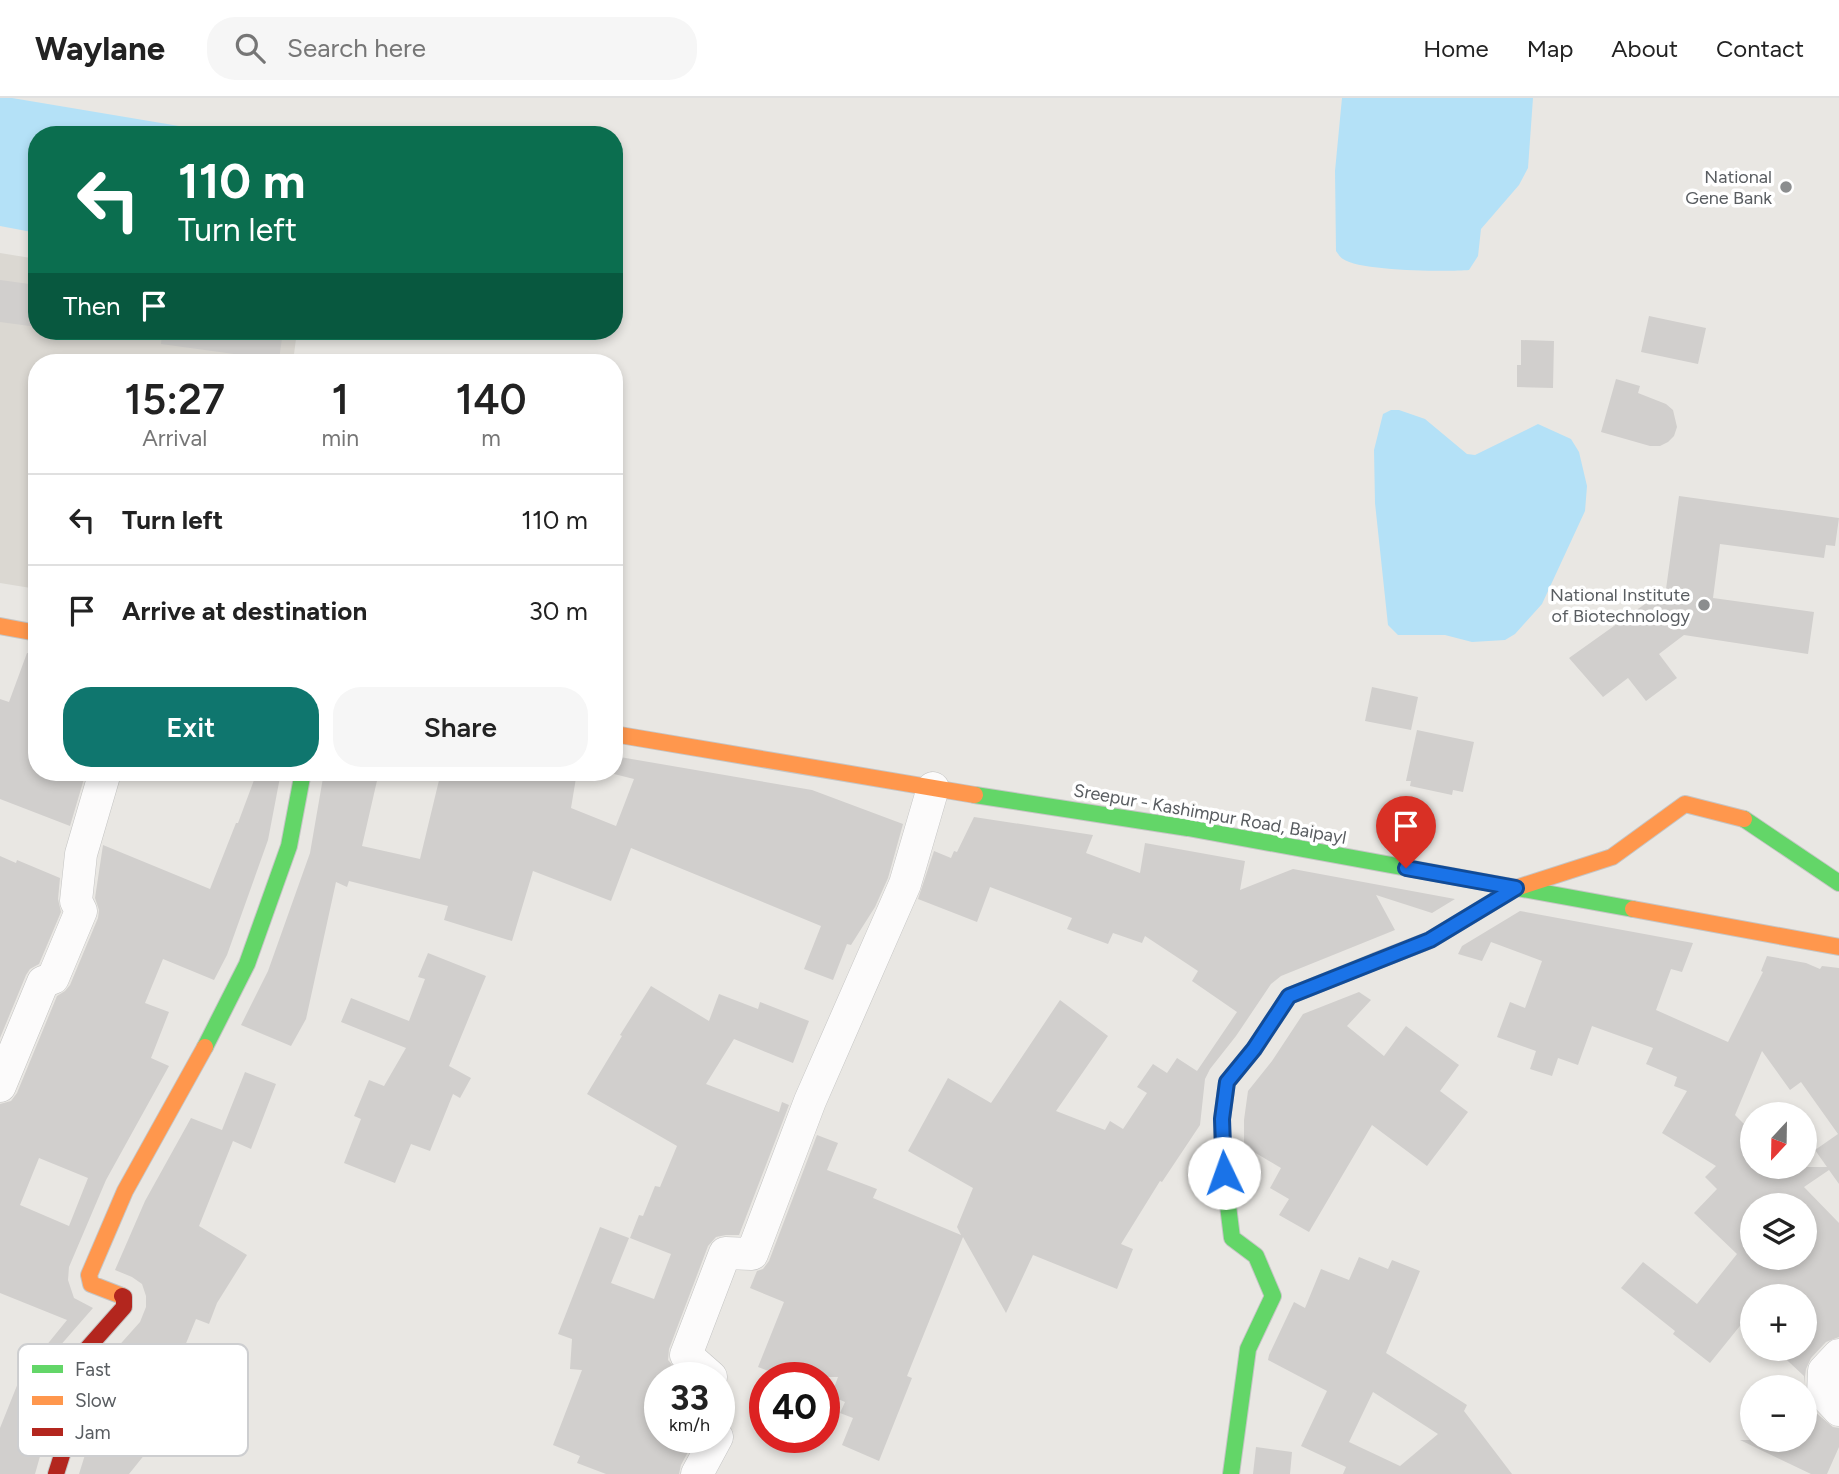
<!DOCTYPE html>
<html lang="en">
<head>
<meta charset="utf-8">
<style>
	body { margin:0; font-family:Figtree,sans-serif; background:#f6f6f6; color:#222; height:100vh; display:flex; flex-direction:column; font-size:26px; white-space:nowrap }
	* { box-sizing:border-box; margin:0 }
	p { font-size:23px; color:#767676 }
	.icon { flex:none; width:38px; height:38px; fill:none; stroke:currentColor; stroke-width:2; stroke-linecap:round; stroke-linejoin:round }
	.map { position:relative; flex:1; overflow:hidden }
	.panel { position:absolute; left:28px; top:256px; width:595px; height:427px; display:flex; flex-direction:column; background:#fff; border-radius:28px; box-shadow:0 4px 10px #0003 }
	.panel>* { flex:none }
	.hud { position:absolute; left:28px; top:28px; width:595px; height:214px; border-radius:28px; box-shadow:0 4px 10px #0003; background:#0b6e4f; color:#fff; overflow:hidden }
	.needle { width:46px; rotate:202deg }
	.tools { position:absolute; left:1740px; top:1004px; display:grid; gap:14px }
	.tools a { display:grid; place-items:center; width:77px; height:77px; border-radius:50%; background:#fff; box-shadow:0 4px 10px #0003; font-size:35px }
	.speed { position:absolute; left:644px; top:1264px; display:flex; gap:14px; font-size:35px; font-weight:700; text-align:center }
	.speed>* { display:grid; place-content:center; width:91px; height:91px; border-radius:50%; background:#fff; box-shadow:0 4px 10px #0003; line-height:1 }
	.speed small { font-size:18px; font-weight:400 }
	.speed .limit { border:10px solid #d22; background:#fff; color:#111 }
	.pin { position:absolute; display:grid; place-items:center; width:60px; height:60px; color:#fff; margin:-72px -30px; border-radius:50% 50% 50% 0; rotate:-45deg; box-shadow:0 0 7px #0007 }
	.pin .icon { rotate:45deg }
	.me { position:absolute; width:77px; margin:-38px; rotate:357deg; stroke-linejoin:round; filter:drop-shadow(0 0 5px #0008) }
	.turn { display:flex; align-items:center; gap:24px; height:147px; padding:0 35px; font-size:32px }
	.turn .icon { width:91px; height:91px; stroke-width:2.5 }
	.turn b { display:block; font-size:49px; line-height:60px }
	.then { display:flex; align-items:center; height:66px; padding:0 35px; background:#0003; gap:14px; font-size:26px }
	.eta { display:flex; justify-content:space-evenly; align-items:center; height:119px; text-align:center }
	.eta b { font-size:42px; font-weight:600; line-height:49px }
	.button { display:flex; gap:14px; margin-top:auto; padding:14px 35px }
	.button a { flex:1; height:80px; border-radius:28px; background:#0f766e; color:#fff; font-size:28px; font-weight:600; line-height:80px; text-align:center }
	.button a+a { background:#f6f6f6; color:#222 }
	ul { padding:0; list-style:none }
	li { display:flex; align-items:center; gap:21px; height:91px; padding:0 35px; border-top:2px solid #e0e0e0 }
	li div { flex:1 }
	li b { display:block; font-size:26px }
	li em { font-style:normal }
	header { display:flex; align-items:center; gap:42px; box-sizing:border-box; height:98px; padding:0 35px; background:#fff; border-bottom:2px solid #e0e0e0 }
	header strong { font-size:33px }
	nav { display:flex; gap:38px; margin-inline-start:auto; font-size:24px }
	.search { width:490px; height:63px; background:#f6f6f6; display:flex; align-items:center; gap:18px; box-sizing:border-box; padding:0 24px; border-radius:28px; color:#767676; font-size:26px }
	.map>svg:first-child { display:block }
	.education { fill:#dbd8d2 }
	.water { fill:#b4e1f7 }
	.building { fill:#d1cfcd; fill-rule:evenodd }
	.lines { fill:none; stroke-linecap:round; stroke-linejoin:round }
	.street-casing { stroke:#c4c4c3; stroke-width:33 }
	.fast-casing { stroke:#c5c5c5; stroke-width:18 }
	.slow-casing { stroke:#c5c5c5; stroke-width:18 }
	.jam-casing { stroke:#c5c5c5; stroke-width:18 }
	.street { stroke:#fcfbfb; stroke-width:32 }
	.fast { stroke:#63d668; stroke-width:16 }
	.slow { stroke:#ff974d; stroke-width:16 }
	.jam { stroke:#b3261e; stroke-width:16 }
	.route-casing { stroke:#114b97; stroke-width:18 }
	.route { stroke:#1a73e8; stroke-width:12 }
	.poi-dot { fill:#8b8d8e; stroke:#fff; stroke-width:2.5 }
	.labels { text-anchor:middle; stroke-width:7; stroke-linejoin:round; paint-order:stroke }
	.poi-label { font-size:18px; fill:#595d61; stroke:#fff; text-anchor:end }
	.street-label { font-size:18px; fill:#595d61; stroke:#fff }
	.key { fill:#fff; stroke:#cdced0; stroke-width:2 }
	.key-label { font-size:19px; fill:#595d61 }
</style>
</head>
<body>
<header>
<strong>Waylane</strong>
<div class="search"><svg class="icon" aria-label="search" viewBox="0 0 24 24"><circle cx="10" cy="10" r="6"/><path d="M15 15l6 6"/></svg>Search here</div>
<nav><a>Home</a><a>Map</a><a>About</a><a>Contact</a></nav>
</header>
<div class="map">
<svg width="1839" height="1376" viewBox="0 0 1839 1376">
	<rect width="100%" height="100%" fill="#e9e7e3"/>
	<path class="education" d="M0,155L37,161V233H297L293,264H37V491L0,485Z"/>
	<path class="water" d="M0,0H12L179,28L177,37H37V135L0,128Z
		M1342,0H1533L1528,70L1519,87L1481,131L1478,158L1469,172C1447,174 1359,173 1343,161C1340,159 1338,156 1336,153L1335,73Z
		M1391,312H1399L1425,321L1467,356L1475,357L1538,326L1571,341L1579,354L1587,388L1585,413L1542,506L1515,536L1505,542L1472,544L1445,537H1398L1388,527L1375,405L1374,352L1383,316Z"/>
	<path class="building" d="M0,182L37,187V229L0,224Z
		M1649,218L1706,230L1698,266L1641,254Z
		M162,233H283L279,262L161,246Z
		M1521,242L1554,243L1553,290L1517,289V267H1521Z
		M1616,281L1640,288L1638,295L1666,306L1673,312L1677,329L1674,338L1668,344L1660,348H1650L1601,334Z
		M1679,398L1839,420L1835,448L1826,447L1824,460L1720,446L1713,500L1814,514L1808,556L1684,537L1659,556L1677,580L1646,603L1628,580L1603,599L1569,560L1666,491Z
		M27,555L37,556V674H86L70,728L0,701V601L9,604Z
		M1372,589L1418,599L1411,632L1365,623Z
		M1417,632L1474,644L1463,694L1453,692L1452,697L1410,688L1411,683H1406Z
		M614,658L812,692L903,726L888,780L875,809L851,847L847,846L833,882L804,871L821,828L631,750L611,803L533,773L512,843L444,822L448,808L349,783L347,789L336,784L306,921L291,948L241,927L268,873L310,755L324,674H379L362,748L420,761L441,674H466L486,679L487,674H577L571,710L616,728L634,681L614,676Z
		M257,674H281L268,742L227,857L214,882L163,861L145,905L169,914L151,960L169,968L106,1082L69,1169L68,1182L74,1200L93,1210L45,1265L31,1298V1313L38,1323L48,1330L35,1376H0V1330L30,1255L37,1259L67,1222L0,1195V1006L11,1003L17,995L57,898L65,893L70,887L98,820L99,812L95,800L103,747L210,791L236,725H238ZM39,1060L88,1080L69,1128L20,1107Z
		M974,719L1093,737L1086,755L1140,775L1145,745L1245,763L1240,792L1293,771L1455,801L1432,815L1376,797L1395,832L1281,878L1271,886L1236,938L1210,971L1205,981L1200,1027L1162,1084L1160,1083L1121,1146L1133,1151L1117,1191L1033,1157L1006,1215L963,1139L907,1278L912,1280L879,1363L842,1347L853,1320L840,1315L845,1304L831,1298L838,1279H784L758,1269L784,1204L750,1190L757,1173L763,1171L769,1163L817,1037L838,1045L827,1072L877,1091L873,1100L961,1137L957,1129L973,1090L908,1053L948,980L991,1005L1060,902L1108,938L1056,1013L1105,1032L1110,1023L1123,1031L1147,995L1137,989L1153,966L1167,975L1177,960L1197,973L1237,914L1192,883L1198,873L1145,838L1142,845L1113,835L1108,846L1067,831L1072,820L990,789L977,824L918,801L934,753L951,760L954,753L957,754Z
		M0,758L16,765L17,762L60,780L58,801L61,814L39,866L30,871L26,877L0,940Z
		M1520,813L1693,845L1682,874L1671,871L1656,912L1728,944L1763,874L1761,873L1767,858L1806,865L1820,871L1822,868L1839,870V1086L1829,1072L1804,1089L1839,1125V1239L1826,1244L1811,1260L1806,1271L1804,1286V1278L1775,1251H1804V1199H1782L1772,1189L1764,1199H1752V1213L1710,1265L1673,1236L1675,1233L1621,1190L1643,1164L1697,1206L1737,1156L1694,1115L1717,1091L1705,1079L1716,1068L1662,1035L1687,993L1674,988L1677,979L1646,966L1653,950L1592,928L1578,967L1558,960L1552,978L1530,971L1536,953L1497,939L1510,904L1525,910L1542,863L1491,844L1482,863L1458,856L1462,848ZM1762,953L1790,992L1801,984L1838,1036L1815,1052L1827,1069H1752V1034L1735,1017ZM1752,1108H1804V1160H1752Z
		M428,855L486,878L449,968L471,980L460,1000L453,996L430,1053L411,1046L395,1085L344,1065L361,1021L354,1018L369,982L384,988L406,950L341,924L351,900L409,923L425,881L418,879Z
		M651,888L709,923L719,896L758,911L760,904L809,923L793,965L734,941L706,986L779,1014L782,1004L789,1007L739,1137H726L716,1139L708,1148L669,1251L668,1262L683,1279H660V1339H696L681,1367L679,1376H606L577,1365L580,1358L553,1347L582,1272L570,1271L572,1241L558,1236L600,1129L629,1140L611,1185L654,1201L671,1156L630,1140L639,1117L643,1118L655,1088L660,1089L677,1048L587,996L622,938L620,937Z
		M1359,894L1371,902L1347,928L1384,958L1406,928L1459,967L1440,993L1468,1014L1427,1068L1372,1027L1309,1134L1279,1117L1289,1101L1270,1090L1281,1070L1244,1048V1022L1248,993L1272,963L1303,916Z
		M245,974L276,986L251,1051L233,1043L199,1128L247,1157L217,1205L209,1226L196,1221L180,1260L155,1287L171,1300L154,1320L166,1330L129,1376H79L94,1328V1315L78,1298L81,1290L140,1224L146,1209V1198L142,1186L132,1179L115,1172L145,1103L191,1020L222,1032Z
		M1359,1159L1388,1171L1392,1162L1420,1173L1386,1255L1467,1307L1464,1313L1512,1376H1343L1346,1369L1301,1348L1327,1293L1268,1262L1269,1257L1294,1204L1305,1210L1321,1171L1349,1182ZM1373,1294L1438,1336L1400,1368L1349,1344Z
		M1804,1309L1815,1314L1833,1329L1839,1330V1349L1827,1376H1811L1740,1342H1804Z
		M1256,1349L1292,1354L1290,1376H1253Z"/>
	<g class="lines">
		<defs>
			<path id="street" d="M0,988L43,884L53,880L81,813L76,803L81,756L105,674
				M1839,1257L1824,1273L1823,1295L1839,1312
				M711,1279L686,1257L725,1155L752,1156L810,1003L905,786L933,690
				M697,1376L717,1339"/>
			<path id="fast" d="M975,697L1188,730L1633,811
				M1744,721L1839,785
				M205,949L247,866L289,748L303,674
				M1231,1376L1248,1251L1273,1198L1256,1158L1232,1140L1222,1059V1021L1227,984L1254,951L1289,898L1376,863"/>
			<path id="slow" d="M0,528L37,535
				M614,636L975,697
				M1633,811L1839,849
				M1376,863L1430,842L1516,790L1612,759L1685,706L1744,721
				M122,1198L91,1186L89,1177L125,1093L205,949"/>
			<path id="jam" d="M56,1376L73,1322L52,1306L62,1279L124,1209V1199L122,1198"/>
		</defs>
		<use href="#street" class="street-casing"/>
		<use href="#fast" class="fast-casing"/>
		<use href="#slow" class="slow-casing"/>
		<use href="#jam" class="jam-casing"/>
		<use href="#street" class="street"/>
		<use href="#fast" class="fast"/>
		<use href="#slow" class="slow"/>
		<use href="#jam" class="jam"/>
	</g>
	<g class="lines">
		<defs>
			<path id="route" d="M1224,1075L1222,1021L1227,984L1254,951L1289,898L1430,842L1516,790L1406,770"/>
		</defs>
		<use href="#route" class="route-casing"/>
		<use href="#route" class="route"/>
	</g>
	<g class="poi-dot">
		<circle cx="1786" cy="89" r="7"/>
		<circle cx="1704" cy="507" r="7"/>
	</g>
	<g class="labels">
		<g class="poi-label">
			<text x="1772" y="85">National<tspan x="1772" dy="21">Gene Bank</tspan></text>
			<text x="1690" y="503">National Institute<tspan x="1690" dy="21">of Biotechnology</tspan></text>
		</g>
		<g class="street-label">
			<text transform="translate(1210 716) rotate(10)" y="6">Sreepur - Kashimpur Road, Baipayl</text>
		</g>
	</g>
	<rect x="18" y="1246" width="230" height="112" rx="10" class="key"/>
	<rect x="32" y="1267" width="31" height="8" fill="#63d668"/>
	<rect x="32" y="1298" width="31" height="9" fill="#ff974d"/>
	<rect x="32" y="1330" width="31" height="8" fill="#b3261e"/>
	<g class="key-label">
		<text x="75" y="1278">Fast</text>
		<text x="75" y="1309">Slow</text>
		<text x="75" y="1341">Jam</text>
	</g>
</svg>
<div class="tools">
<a><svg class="needle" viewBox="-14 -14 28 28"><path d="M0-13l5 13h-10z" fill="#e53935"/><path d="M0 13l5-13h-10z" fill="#767676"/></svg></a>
<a><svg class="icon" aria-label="layers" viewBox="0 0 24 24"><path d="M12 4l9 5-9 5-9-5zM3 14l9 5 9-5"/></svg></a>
<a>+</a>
<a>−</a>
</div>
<div class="speed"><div>33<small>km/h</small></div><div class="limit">40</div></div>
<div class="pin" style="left:1406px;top:770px;background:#d93025"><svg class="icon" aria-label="arrive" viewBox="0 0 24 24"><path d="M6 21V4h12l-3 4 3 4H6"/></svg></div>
<svg class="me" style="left:1224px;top:1075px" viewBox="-20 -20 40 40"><circle r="19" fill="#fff"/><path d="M0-13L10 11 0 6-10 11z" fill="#1a73e8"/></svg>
<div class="hud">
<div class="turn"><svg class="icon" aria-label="left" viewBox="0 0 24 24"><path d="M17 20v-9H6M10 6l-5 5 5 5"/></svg><div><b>110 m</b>Turn left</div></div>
<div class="then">Then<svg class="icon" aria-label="arrive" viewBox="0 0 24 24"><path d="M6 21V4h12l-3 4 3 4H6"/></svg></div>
</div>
<section class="panel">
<div class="eta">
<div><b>15:27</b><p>Arrival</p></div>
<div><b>1</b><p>min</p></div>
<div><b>140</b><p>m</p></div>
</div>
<ul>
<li><svg class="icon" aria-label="left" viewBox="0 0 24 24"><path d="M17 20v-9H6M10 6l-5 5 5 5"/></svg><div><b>Turn left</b></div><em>110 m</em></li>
<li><svg class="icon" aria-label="arrive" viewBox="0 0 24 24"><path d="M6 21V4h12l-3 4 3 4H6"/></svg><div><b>Arrive at destination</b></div><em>30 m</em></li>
</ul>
<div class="button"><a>Exit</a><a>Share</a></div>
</section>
</div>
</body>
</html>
